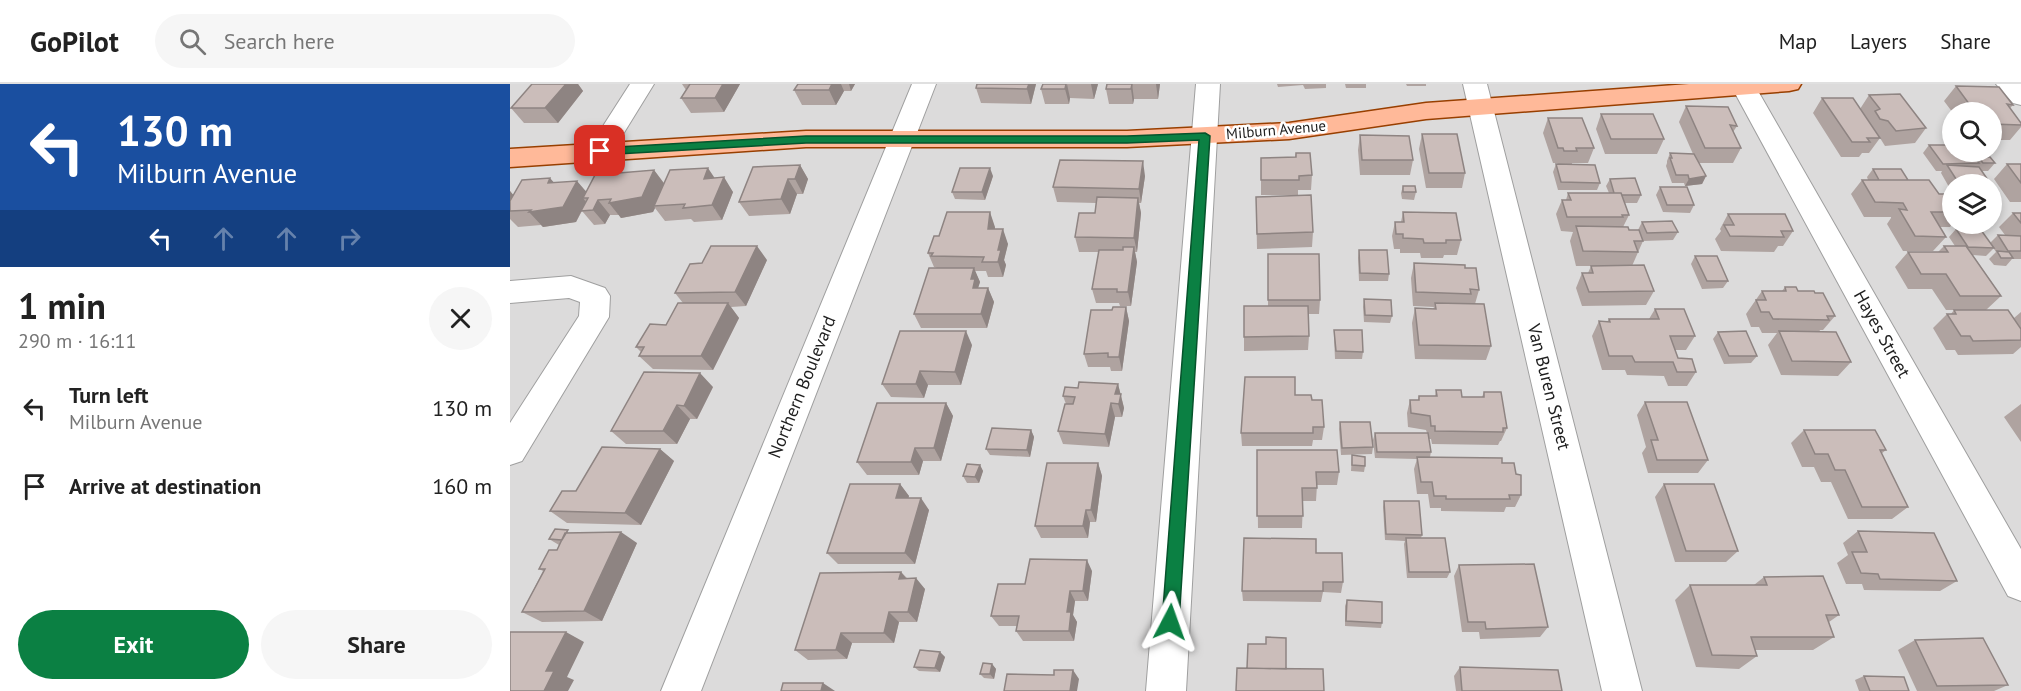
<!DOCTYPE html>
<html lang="en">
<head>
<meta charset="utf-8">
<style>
	body { margin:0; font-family:"PT Sans",sans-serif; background:#f6f6f6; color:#222; height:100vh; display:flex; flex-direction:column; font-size:22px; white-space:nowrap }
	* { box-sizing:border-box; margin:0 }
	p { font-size:20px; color:#767676 }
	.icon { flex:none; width:33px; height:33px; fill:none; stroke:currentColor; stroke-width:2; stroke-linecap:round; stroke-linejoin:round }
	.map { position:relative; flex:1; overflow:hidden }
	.side { display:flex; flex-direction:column; background:#fff; width:510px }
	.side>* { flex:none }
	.banner { background:#1a4fa0; color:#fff; overflow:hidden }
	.tools { position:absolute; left:1432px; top:18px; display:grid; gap:12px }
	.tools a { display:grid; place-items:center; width:60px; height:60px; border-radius:50%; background:#fff; box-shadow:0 3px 9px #0003; font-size:30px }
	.pin { position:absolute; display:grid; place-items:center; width:51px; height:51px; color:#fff; margin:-26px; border-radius:12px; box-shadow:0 3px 9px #0006 }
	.me { position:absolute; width:66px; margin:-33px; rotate:4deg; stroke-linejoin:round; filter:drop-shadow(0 0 4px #0008) }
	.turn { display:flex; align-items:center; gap:21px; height:126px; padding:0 18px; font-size:27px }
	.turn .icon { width:78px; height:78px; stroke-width:2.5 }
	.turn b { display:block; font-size:42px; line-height:51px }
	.lanes { display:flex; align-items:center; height:57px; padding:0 18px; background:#0003; justify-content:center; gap:30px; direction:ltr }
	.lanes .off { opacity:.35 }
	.round { display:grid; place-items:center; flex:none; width:63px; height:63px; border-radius:32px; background:#f6f6f6 }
	.head { display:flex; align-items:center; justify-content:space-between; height:102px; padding:0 18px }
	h1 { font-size:36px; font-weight:700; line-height:45px }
	.button { display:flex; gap:12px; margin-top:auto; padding:12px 18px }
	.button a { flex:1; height:69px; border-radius:36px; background:#0b8043; color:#fff; font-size:24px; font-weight:700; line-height:69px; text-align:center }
	.button a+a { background:#f6f6f6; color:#222 }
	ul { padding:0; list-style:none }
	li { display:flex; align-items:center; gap:18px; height:78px; padding:0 18px }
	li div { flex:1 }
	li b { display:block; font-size:22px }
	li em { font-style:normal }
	header { display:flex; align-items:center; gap:36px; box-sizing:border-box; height:84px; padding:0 30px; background:#fff; border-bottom:2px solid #e0e0e0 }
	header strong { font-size:28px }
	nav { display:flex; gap:33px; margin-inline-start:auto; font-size:21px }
	.search { width:420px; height:54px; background:#f6f6f6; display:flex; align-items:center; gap:15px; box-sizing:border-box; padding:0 21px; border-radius:33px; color:#767676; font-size:22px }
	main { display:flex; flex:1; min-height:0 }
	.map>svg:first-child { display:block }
	.residential { fill:#dcdbdb; fill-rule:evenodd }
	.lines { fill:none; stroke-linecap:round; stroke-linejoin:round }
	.minor-casing { stroke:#9f9f9f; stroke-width:2 }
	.major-casing { stroke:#983f00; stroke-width:3 }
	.minor { fill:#fff; fill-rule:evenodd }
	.major { fill:#ffb999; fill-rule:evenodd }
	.wall { fill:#afa3a0 }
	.shaded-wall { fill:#8e8482 }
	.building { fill:#cbbdba; stroke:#8e8482; stroke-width:1.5 }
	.route { fill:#0b8043; stroke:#07532c; stroke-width:1.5 }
	.labels { text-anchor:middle; stroke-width:5; stroke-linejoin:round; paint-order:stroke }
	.far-street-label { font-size:15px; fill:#1e1e1e; stroke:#fff }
	.street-label { font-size:18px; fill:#1e1e1e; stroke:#fff }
</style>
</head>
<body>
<header>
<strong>GoPilot</strong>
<div class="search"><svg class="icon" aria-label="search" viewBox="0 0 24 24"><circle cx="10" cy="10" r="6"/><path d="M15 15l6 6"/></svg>Search here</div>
<nav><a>Map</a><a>Layers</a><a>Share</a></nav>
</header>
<main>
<section class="side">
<div class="banner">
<div class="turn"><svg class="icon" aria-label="left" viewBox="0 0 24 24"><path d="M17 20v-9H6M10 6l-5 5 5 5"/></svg><div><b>130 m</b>Milburn Avenue</div></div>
<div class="lanes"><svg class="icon" aria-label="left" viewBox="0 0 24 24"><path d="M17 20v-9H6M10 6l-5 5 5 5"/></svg><svg class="icon off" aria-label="ahead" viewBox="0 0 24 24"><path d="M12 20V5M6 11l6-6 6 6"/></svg><svg class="icon off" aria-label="ahead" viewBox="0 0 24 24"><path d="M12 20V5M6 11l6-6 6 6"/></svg><svg class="icon off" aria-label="right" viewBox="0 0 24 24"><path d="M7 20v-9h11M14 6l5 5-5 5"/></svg></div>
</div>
<div class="head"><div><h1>1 min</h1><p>290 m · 16:11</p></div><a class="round"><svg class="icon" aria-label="close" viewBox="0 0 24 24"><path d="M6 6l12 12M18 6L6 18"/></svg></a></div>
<ul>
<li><svg class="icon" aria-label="left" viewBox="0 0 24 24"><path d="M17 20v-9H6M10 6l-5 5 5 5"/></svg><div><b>Turn left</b><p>Milburn Avenue</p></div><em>130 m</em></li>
<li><svg class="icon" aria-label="arrive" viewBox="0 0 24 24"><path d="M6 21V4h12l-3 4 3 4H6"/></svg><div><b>Arrive at destination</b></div><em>160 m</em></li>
</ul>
<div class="button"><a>Exit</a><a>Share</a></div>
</section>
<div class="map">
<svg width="1511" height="607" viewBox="0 0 1511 607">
	<rect width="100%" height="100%" fill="#efe8e4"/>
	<path class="residential" d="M0,0H1511V607H0ZM1443,28H1482V68H1443ZM1443,100H1482V140H1443Z"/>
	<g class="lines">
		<defs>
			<path id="minor" d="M120,0H144L99,73L90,75L81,73L77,67Z
				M402,0H426L191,607H151Z
				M686,0H710L676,607H636Z
				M953,0H977L1132,607H1092Z
				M1220,0H1244L1511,465V517L1498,512Z
				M1486,0H1511V21L1503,19Z
				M61,192L95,204L100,212L99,233L12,377L0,381V339L69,232L70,218L59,214L0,219V197Z"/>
			<path id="major" d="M1179,0H1291L1288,5L1279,7L916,35L779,55L617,63H296L0,83V65L296,47H617L779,39L916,19Z"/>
		</defs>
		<use href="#minor" class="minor-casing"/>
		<use href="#major" class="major-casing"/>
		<use href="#minor" class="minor"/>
		<use href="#major" class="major"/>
	</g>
	<path class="wall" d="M22,0H68L73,7L48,39H14L1,24Z
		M172,0H230L214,28L181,29L171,14L176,6Z
		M288,0H345L341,7H334L326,21H292L284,6Z
		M526,0L521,20L471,19L466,4Z
		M533,0H588L584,15L560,14L559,20H535L531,5Z
		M597,0H650L648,15H624L623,20H599L596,5Z
		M767,0H816V4L795,5L793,1L768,3Z
		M835,0H856V4H836Z
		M896,0H916V2H897Z
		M1446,2L1503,21L1500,24L1511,39V43L1500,56H1482V28H1443V29L1434,17Z
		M1359,11L1416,44L1405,59L1375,62L1370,54L1359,69H1352L1349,73H1331L1303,29L1312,14L1350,25Z
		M1176,22L1227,42L1223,48L1231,64L1223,79H1189L1196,92L1192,100L1175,102L1174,99H1162L1156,82L1157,79V77L1160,69L1183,70L1169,38Z
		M1091,30L1154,55L1147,70H1095L1086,45Z
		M1038,34L1084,64L1078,79H1062V80L1090,99L1087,106H1048L1043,88L1046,80H1048L1047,79H1043L1033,49Z
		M912,50L955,89L952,104H916L909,65Z
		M850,51L903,76L900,91H850L848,66Z
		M1419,61L1466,75L1468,73L1485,79L1478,87H1472L1478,96L1474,100H1443V103H1439L1431,89L1432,87H1426L1413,69Z
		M786,69L802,91L801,106H788V111H751V74L785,73Z
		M1497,80H1511V118H1500L1484,95Z
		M290,81L298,95L293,110H287L280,130L239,132L229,118Z
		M1363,85L1398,96L1429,110L1443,114V139L1440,143H1430L1436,153L1423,167H1393L1377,140L1381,134V133H1354L1341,110L1352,96H1358L1357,93Z
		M144,86L154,99L205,94L223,108L212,136L184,138L181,135L155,137L145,124L143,128L111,134L109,131H100L95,140L84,141L72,127L66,138L33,143L31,141L8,143L0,135V107L3,111L45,99L76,107Z
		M483,92L475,116L445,115L442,108Z
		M635,92L631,119H629L631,129L627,168H625L627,178L621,222H610L609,219H586L582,205L589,168H569L565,153L585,129L586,119L547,118L543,103Z
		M1100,95L1131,111L1127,119H1115L1119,131L1113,143L1119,146H1128L1132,138L1168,148L1163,156L1133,157L1122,182L1144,207L1136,221L1072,222L1066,204L1072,189H1078L1081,182H1066L1060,157L1063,148L1051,147L1046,130L1052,116H1056L1058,109H1099L1096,102Z
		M893,102L906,108L904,116L892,115L891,109Z
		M1150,103L1184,121L1180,129L1153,128L1146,111Z
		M746,113L803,148L802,163L747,165Z
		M893,128L951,156L947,171H934L933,174H911L910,169H890V165H884L882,152L885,138H891Z
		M1503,129H1511V175H1502L1496,182L1484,181L1479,175L1486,168L1480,159L1488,151H1495L1489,143Z
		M1218,130L1283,147L1273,162H1268L1264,168L1211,167L1205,155L1211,147L1210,145Z
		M485,143V145L498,160L494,176L496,181L493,193H478L476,187H465L470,198L468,204H478L484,218L477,244H411L404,230L427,184L424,183L418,169L429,152Z
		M1446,145L1484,164L1476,172L1463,171L1491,212L1476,226H1436L1422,205H1398L1385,183L1398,168H1428L1434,162H1445L1439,153Z
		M849,166L879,190L878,197H849L848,174Z
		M758,170L810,216L809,230H798L799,252L798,266L734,267V253L758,222Z
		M1185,172L1218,197L1213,204L1192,205L1181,180Z
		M257,176L236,222L221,223L229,234L203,286L143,285L129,272L131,268L126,263L156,241L173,219L165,209Z
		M904,179L955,184L969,206L965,220L981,262L976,276L905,275L902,239L905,224L923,225L924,223L903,222L901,194Z
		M1275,203L1288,207L1305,209L1325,232L1313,246H1310L1309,248L1341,278L1328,292L1271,291L1258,261L1267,249H1252L1249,243H1241L1236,230L1252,207H1272Z
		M854,215L882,232L880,239L854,238L853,223Z
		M616,223L619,237L612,287H601L600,283H578L574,270L602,226Z
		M1145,225L1185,252L1176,266H1165L1168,274L1186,288L1177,302H1158L1154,292L1117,291L1115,286H1092L1082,252L1089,237L1097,238L1099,235H1139Z
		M1444,226L1504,234L1511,228V263L1503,270L1448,271L1445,266H1436L1423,244L1437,230H1441Z
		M824,246L853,268L852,275H825L824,253Z
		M1208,248L1247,272L1241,279L1214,280L1203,255Z
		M462,261L451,301H418L414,314L381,313L372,300Z
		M608,300L614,324L612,333H605L599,363L553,360L548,347L556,320L553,312L568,304Z
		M203,303L187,335H180L167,360H116L101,347Z
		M926,306L952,313H972L974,308L997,344L991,357H990L988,361L922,360L921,355H919L921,368L920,373L992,379L1011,411L1005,423H996L994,428L931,427V424H920L918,410H907L904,385L907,375L865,374L863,356L865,349H917L916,346L898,343L897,329L900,316H908L909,312H925Z
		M785,311L802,316L814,343L812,356H803L802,362H732L731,349Z
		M1135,318L1198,376L1188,389H1138L1132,369L1136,363L1127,331Z
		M436,319L443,332L431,377H413L409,391H357L347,378Z
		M1511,320V358L1494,333Z
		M830,338L863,363L862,370L831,371L829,345Z
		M521,346L524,353L520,373L480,371L476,365Z
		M1294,346L1376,366L1371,370L1398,423L1382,435H1338L1321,398H1311L1304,383H1292L1281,359Z
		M150,365L164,377L131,441L57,439L40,427L66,407Z
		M747,366L829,388L827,401H807L806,417H793L792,444H748Z
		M842,371L855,382L854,388L841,387Z
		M588,379L592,392L586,438H580L578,454H531L525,442Z
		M470,381L473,387L469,399H457L453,392Z
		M390,400L399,412L398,414L419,426L405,480H328L317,469Z
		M1154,400L1228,467L1216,478H1165L1145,413Z
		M874,417L912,451L911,454L940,488L937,494H897L894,460L895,457L875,456L873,423Z
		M1348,447L1447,497L1430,507L1354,506L1352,500H1336L1327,479L1338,471L1333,459Z
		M63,449L127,459L92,537L32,538L12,528L33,487L29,485L47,466L49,461L39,455Z
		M806,469L833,498L831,509L813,508L811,518L733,517L732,507Z
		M949,481L1038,543L1030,553L970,555L969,548H952L944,492Z
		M582,487L578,517H565L563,531L567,538L564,557H513L506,547L507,542H489L481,532L515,500Z
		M391,488L397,494L415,505L407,538H389L384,559H342L337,575L298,576L285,566Z
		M1254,493L1329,531L1319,538L1324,553L1303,566H1245L1247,572L1229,585L1186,583L1165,516L1180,501H1244Z
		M837,516L872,539L871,544L835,542V522Z
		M1405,556L1498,601L1484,607H1407L1388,566Z
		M430,568L435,573L430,588L409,587L404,583Z
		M482,580L486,585L484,595L474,594L470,590Z
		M950,583L1052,607H946L944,592Z
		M1354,592L1399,607H1349L1345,596Z"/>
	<path class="shaded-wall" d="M56,0H68L73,7L48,39L35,24Z
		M213,0H230L214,28L205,14Z
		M322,0H331L334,7L326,21L319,6Z
		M339,0H345L341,7Z
		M519,0H526L521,20L517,5Z
		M557,0L560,14L559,20L555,5Z
		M581,0H588L584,15Z
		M622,0L624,15L623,20L621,5Z
		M646,0H650L648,15Z
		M633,77L635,92L631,119L629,105Z
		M290,81L298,95L293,110L285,95Z
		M198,84L208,99L194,95Z
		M480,84L483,92L475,116L472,108Z
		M144,86L155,101L144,122L145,124L143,128L111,134L99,119Z
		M1196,92L1192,100L1175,102L1179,95Z
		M214,93L223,108L212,136L202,121Z
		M40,94L53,109L38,99Z
		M278,95L287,110L280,130L271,115Z
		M67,97L80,112L73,114L76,118L66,138L33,143L19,128Z
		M0,107L5,113L0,122Z
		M628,114L631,129L627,168L624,154Z
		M88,116L100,131L95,140L83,126Z
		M480,128L485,143L483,160L478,145Z
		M493,145L498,160L494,176L496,181L493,193L488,178V166Z
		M247,162L257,176L236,222L225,208Z
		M624,163L627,178L621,222L618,208Z
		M464,184L470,198L468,204H463L461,195Z
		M478,204L484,218L477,244L471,230Z
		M218,219L229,234L203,286L191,272Z
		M616,223L619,237L612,287L609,273Z
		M456,247L462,261L451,301L445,288Z
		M410,287L418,301L414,314L406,300Z
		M190,289L203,303L187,335L174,322Z
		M608,300L614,324L612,333L605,310Z
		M436,319L443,332L431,377L424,364Z
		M601,319L605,333L599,363L595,350Z
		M167,321L180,335L167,360L153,347Z
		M521,346L524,353L520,373L517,366Z
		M405,364L413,377L409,391L401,378Z
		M150,365L164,377L131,441L115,429Z
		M588,379L592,392L586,438L581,426Z
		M470,381L473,387L469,399L465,393Z
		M390,400L399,412L395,427L386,414Z
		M411,414L419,426L405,480L395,469Z
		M576,426L580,438L578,454L573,442Z
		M111,448L127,459L92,537L74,527Z
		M577,476L582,487L578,517L573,507Z
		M391,488L400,499L389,495Z
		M406,494L415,505L407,538L398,528Z
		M560,507L565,517L563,531L567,538L564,557L559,547L557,528Z
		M379,528L389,538L384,559L374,549Z
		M56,548L74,558L57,593L64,596L58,607H34L36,587Z
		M331,549L342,559L337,575L326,566Z
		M430,568L435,573L430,588L425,584Z
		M482,580L486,585L484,595L480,590Z
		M563,586L569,595L567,607H560Z
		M313,599L325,607H311Z"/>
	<path class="building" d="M22,0H56L35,24H1Z
		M180,0H213L205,14H171Z
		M288,0H322L319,6H284Z
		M467,0H519L517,5L466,4Z
		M533,0H556L555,5H531Z
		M597,0H622L621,5H596Z
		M1446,2L1489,3L1503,21L1497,20L1511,39V41L1482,40V28H1465Z
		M1390,10L1416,44L1386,47L1378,37L1370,35L1365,27L1370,25L1359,11Z
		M1312,14H1343L1370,54H1357L1360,58H1342Z
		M1176,22L1218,23L1227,42L1220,41L1231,64H1195Z
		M1091,30H1143L1154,55H1101Z
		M1038,34H1072L1084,64H1066L1067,67H1054L1053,64H1048Z
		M912,50H947L955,89H919Z
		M850,51L899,52L903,76H852Z
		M1419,61H1443V68H1460L1469,79L1433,80Z
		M786,69H800L802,91L789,92V96H751V74L786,73Z
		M1160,69L1184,70L1196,92L1179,95L1178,91H1166L1160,74H1162Z
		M1468,73H1480L1485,79H1473Z
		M550,76L633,77L629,105L543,103Z
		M1046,80L1085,81L1090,99L1051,98Z
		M1497,80H1511V99Z
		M290,81L285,95H278L271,115L229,118L243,83Z
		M1437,81L1469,83L1478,96L1446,95Z
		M198,84L194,95L214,93L202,121L173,124L175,120L144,122L160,86Z
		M450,84H480L472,108H442Z
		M1363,85H1391L1398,96H1369Z
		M144,86L132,113L99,119L101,115L88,116L83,126L71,127L78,114H73L85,91Z
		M40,94L38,99L67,97L53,123L19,128L21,126L0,127V117L12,96Z
		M1125,94L1131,111H1112L1111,109H1104L1100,95Z
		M1352,96H1419L1429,110H1440L1443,114V128H1421L1436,153L1405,152L1389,125L1397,126L1393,119L1365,118Z
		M893,102H905L906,108H893Z
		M1150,103H1177L1184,121H1157Z
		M1058,109H1111L1119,131H1112L1113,133H1057L1052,116H1061Z
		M801,111L803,148L747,150L746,113Z
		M587,113L628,114L624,154L565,153L569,129H585Z
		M437,128H480L478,145H493L488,166H491L488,178H472L474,173L421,172L423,169H418L424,152H429Z
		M893,128L946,129L951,156H936V159H914L913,155L893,154V150H886L885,138H894Z
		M1503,129H1511V139Z
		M1218,130H1275L1283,147H1271L1274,153L1220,152L1214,141H1224Z
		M1162,137L1168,148L1137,149L1132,138Z
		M1066,142L1118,143L1119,146H1129L1133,157H1124L1128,168L1073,167Z
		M1446,145L1471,146L1484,164L1458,163Z
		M1488,151L1511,152V167H1498Z
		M201,162H247L225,208L165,209L180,180L192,179Z
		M1434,162H1456L1491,212H1450L1436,190H1411L1398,168H1438Z
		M613,163H624L618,208H607V205H582L589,166H613Z
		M849,166H877L879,190L850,189Z
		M1487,167L1499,168L1503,174H1491Z
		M758,170H809L810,216H758Z
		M1185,172H1207L1218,197H1197Z
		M904,179L955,181V184H966L969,206L960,205L961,210L906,208Z
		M1134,181L1144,207L1079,208L1072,189H1083L1081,182Z
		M419,184H464L461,195H465L463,204H478L471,230H404Z
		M1275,203H1286L1288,207H1304L1305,209H1313L1325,232H1317L1319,236L1263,235L1259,228H1251L1246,216H1256L1252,207H1276Z
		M854,215L881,216L882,232L855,231Z
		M168,219H218L191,272H129L134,263H126L140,240L156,241Z
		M925,219L974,220L981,262L909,261L905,224L926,225Z
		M734,222H798L799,252L734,253Z
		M603,223H616L609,273H598V269L574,270L581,226H602Z
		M1145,225H1174L1185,252H1160L1168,274L1182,275L1186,288H1167L1163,278H1125L1122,272H1099L1089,237L1100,238L1099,235H1149Z
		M1444,226H1498L1511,245V256L1463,257L1460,252H1451L1437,230H1446Z
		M824,246H852L853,268L826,267Z
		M390,247H456L445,288L410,287L406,300H372Z
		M1236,247L1247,272H1219L1208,248Z
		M1269,247L1326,248L1341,278L1282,277Z
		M134,288L190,289L174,322L167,321L153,347H101Z
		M735,293H785V311H801L802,316H812L814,343H803V349H731Z
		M569,298L608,300L605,310H611L609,320L601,319L595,350L548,347L555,320H563L565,313L553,312L555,303L568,304Z
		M926,306H951L952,313H974V308H991L997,344H993V348L925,347V342H921L920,332L901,329L900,316H909V312H927Z
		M1135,318H1177L1198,376H1147L1141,356H1148Z
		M367,319H436L424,364H405L401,378H347Z
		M830,338H860L863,363L832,364Z
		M482,344L521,346L517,366L476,365Z
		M1294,346H1365L1376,366H1370L1398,423H1352L1335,386H1325L1318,370H1305Z
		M865,349H918L921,368H867Z
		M92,363L150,365L115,429L40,427L52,407H66Z
		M747,366H827L829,388H806L807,404H792L793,432H747Z
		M842,371L855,373V382L842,381Z
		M907,373L992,374V379H1004L1006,390L1011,391V411H999L1000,415H936V412H924L922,398H911Z
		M537,379H588L581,426H576L573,442H525Z
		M457,380L470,381L465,393L453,392Z
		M340,400H390L386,414H411L395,469H317Z
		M1154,400H1204L1228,467H1176Z
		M874,417H909L912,451L876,450Z
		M45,445L58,446L52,456L39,455Z
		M1348,447L1424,449L1447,497L1370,495L1368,490L1351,489L1342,468H1357Z
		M111,448L74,527L12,528L35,485H29L39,466H47L55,449Z
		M734,454L806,455V469H832L833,498H813V507H732Z
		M896,454H935L940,488H899Z
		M520,475L577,476L573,507H560L557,528H561L559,547H506L509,532H481L488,500H515Z
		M1024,480L1038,543L976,545L975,538H958L949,481Z
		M391,488L389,495L406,494L398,528H379L374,549H331L326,566H285L310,489Z
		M1313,492L1329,531H1316L1324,553H1241L1247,572L1202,571L1180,501H1257L1254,493Z
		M837,516L872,518V539L836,537Z
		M0,548H56L36,587H44L34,607H0Z
		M756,553L776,554V585L737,584L738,560H756Z
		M1473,554L1498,601L1427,602L1405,556Z
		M410,566L430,568L425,584L404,583Z
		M473,579L482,580L480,590H470Z
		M950,583L1048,586L1052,607H952Z
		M727,584L813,585L814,607H726Z
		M544,586H563L560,607H494L497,590L544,591Z
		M1354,592L1394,593L1399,607H1360Z
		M273,599H313L311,607H271Z"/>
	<path class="route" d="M695,49L700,52L669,538L666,543L660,546L655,543L652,538L689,56L617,59H296L90,71L84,67L90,64L296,52H617Z"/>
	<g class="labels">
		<g class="far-street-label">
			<text transform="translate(766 46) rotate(-5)" y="5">Milburn Avenue</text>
		</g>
		<g class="street-label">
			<text transform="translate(1372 250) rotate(61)" y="6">Hayes Street</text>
			<text transform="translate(292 303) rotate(-68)" y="6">Northern Boulevard</text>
			<text transform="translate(1039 303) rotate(76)" y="6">Van Buren Street</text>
		</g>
	</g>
</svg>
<div class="tools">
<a><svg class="icon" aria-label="search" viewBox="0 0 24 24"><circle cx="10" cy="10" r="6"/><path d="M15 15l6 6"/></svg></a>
<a><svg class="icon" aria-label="layers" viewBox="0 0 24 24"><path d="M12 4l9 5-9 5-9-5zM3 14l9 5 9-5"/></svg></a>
</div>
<div class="pin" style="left:90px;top:67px;background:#d93025"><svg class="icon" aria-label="arrive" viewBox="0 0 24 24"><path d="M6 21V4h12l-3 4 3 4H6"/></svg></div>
<svg class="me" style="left:660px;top:538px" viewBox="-20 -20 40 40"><path d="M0-17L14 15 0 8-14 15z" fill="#0b8043" stroke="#fff" stroke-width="4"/></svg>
</div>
</main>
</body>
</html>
